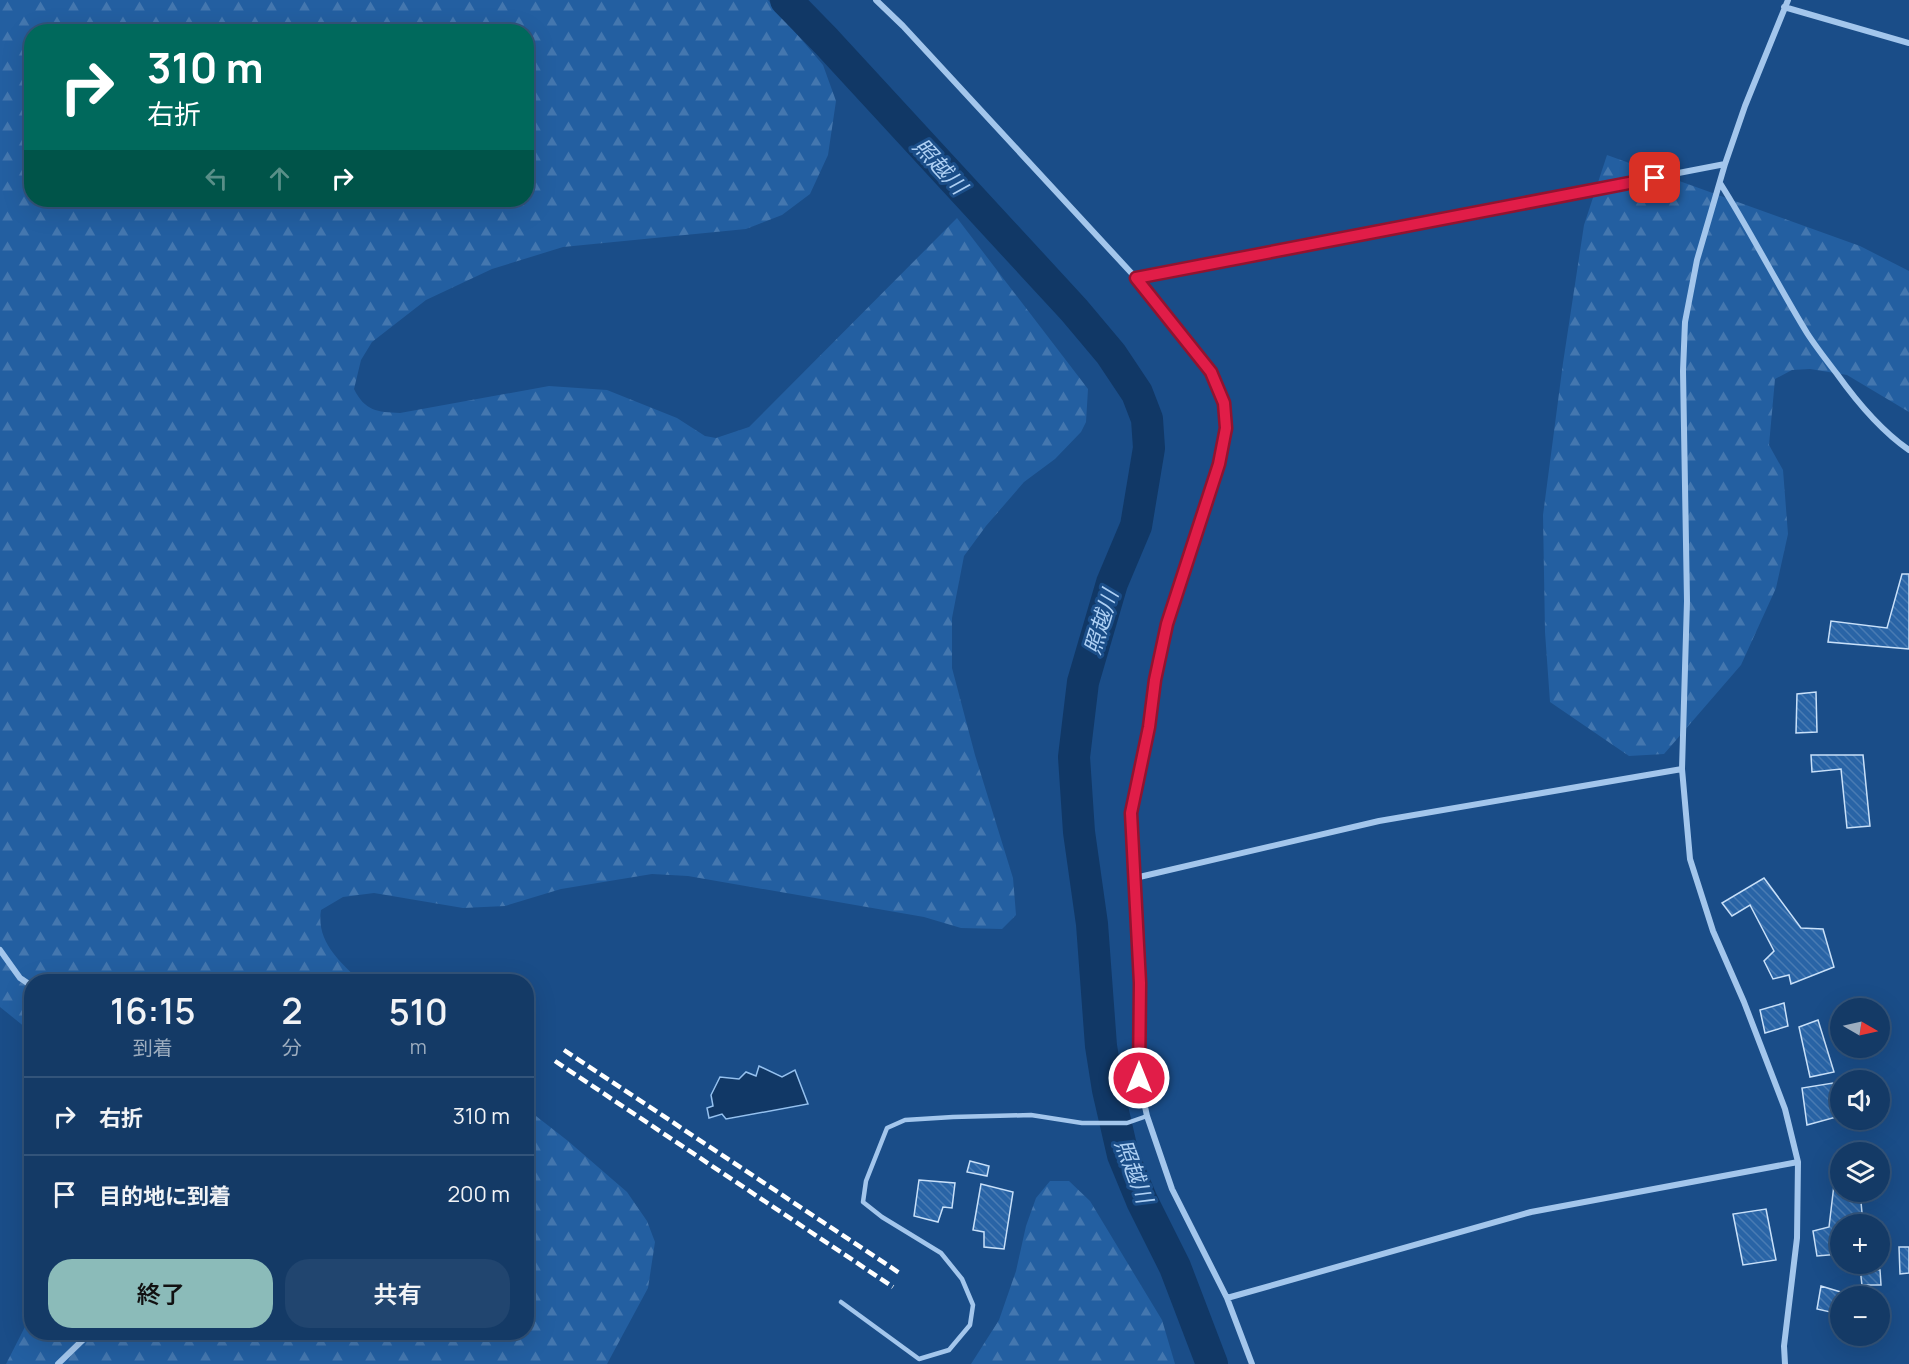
<!DOCTYPE html>
<html lang="ja">
<head>
<meta charset="utf-8">
<style>
	body { margin:0; font-family:Manrope,"Noto Sans JP",sans-serif; background:#21456f; color:#f1f3f6; height:100vh; display:flex; flex-direction:column; font-size:22px; white-space:nowrap }
	* { box-sizing:border-box; margin:0 }
	p { font-size:20px; color:#9dadbf }
	.icon { flex:none; width:33px; height:33px; fill:none; stroke:currentColor; stroke-width:2; stroke-linecap:round; stroke-linejoin:round }
	.map { position:relative; flex:1; overflow:hidden }
	.panel { position:absolute; left:24px; top:974px; width:510px; height:366px; display:flex; flex-direction:column; background:#143a66; border-radius:24px; box-shadow:0 6px 24px #0002,0 0 0 2px #33547a }
	.panel>* { flex:none }
	.hud { position:absolute; left:24px; top:24px; width:510px; height:183px; border-radius:24px; box-shadow:0 6px 24px #0002,0 0 0 2px #33547a; background:#00695c; color:#fff; overflow:hidden }
	.needle { width:39px; rotate:99deg }
	.fabs { position:absolute; left:1830px; top:998px; display:grid; gap:12px }
	.fabs a { display:grid; place-items:center; width:60px; height:60px; border-radius:50%; background:#143a66; box-shadow:0 6px 24px #0002,0 0 0 2px #33547a; font-size:30px }
	.pin { position:absolute; display:grid; place-items:center; width:51px; height:51px; color:#fff; margin:-26px; border-radius:12px; box-shadow:0 3px 9px #0006 }
	.me { position:absolute; width:66px; margin:-33px; rotate:0deg; stroke-linejoin:round; filter:drop-shadow(0 0 4px #0008) }
	.turn { display:flex; align-items:center; gap:21px; height:126px; padding:0 24px; font-size:27px }
	.turn .icon { width:78px; height:78px; stroke-width:2.5 }
	.turn b { display:block; font-size:42px; line-height:51px }
	.lanes { display:flex; align-items:center; height:57px; padding:0 24px; background:#0003; justify-content:center; gap:30px; direction:ltr }
	.lanes .off { opacity:.35 }
	.eta { display:flex; justify-content:space-evenly; align-items:center; height:102px; text-align:center }
	.eta b { font-size:36px; font-weight:600; line-height:42px }
	.cta { display:flex; gap:12px; margin-top:auto; padding:12px 24px }
	.cta a { flex:1; height:69px; border-radius:24px; background:#8bbbb9; color:#111; font-size:24px; font-weight:600; line-height:69px; text-align:center }
	.cta a+a { background:#21456f; color:#f1f3f6 }
	ul { padding:0; list-style:none }
	li { display:flex; align-items:center; gap:18px; height:78px; padding:0 24px; border-top:2px solid #33547a }
	li div { flex:1 }
	li b { display:block; font-size:22px }
	li em { font-style:normal }
	.map>svg:first-child { display:block }
	.forest { fill:url(#forest-firs); fill-rule:evenodd }
	.water { fill:#113866; stroke:#95c1ef; stroke-width:1.5 }
	.lines { fill:none; stroke-linecap:round; stroke-linejoin:round }
	.river { stroke:#113866; stroke-width:32 }
	.building { fill:url(#building-back-hatch); stroke:#c8e0f9; stroke-width:1.5 }
	.lane { stroke:#a3c6ec; stroke-width:4.5 }
	.street { stroke:#a3c6ec; stroke-width:6 }
	.rail { stroke:#fff; stroke-width:4.5; stroke-dasharray:10 4.5; stroke-linecap:butt }
	.route-casing { stroke:#92132f; stroke-width:15 }
	.route { stroke:#e11d48; stroke-width:10 }
	.labels { text-anchor:middle; stroke-width:6; stroke-linejoin:round; paint-order:stroke }
	.water-label { font-size:22px; font-style:italic; fill:#aed0f4; stroke:#1a4d88 }
</style>
</head>
<body>
<div class="map">
<svg width="1909" height="1364" viewBox="0 0 1909 1364">
	<defs>
		<pattern id="forest-firs" width="22" height="20" patternUnits="userSpaceOnUse" patternTransform="scale(1.5)"><rect width="22" height="20" fill="#235fa1"/><path d="M5 1l3.5 6h-7zM16 11l3.5 6h-7z" fill="#4477af"/></pattern>
		<pattern id="building-back-hatch" width="6" height="6" patternUnits="userSpaceOnUse" patternTransform="scale(1.5)"><rect width="6" height="6" fill="#2964a6"/><path d="M-1 5l2 2M0 0l6 6M5-1l2 2" fill="none" stroke="#497bb3"/></pattern>
	</defs>
	<rect width="100%" height="100%" fill="#1a4d88"/>
	<path class="forest" d="M0,0H768L823,65L836,101L828,155L810,194L782,215L746,229L563,247L492,269L426,300L372,342L361,360L354,389C365,411 377,412 400,413L549,386L607,390L677,418L705,436L716,438L749,427L957,218L1088,389L1086,422L1081,432L1055,459L1024,482L986,526L964,556L952,618V668L975,755L1013,878L1016,915L1002,929L961,928L924,917L688,876L652,874L561,889L505,906L463,908L374,893L343,897L321,910C316,941 339,961 360,981H32L31,1032L0,1007ZM32,32H526V200H32Z
		M1607,155L1860,246L1909,271V412L1847,375L1810,369L1792,370L1775,379L1769,445L1783,470L1788,534L1776,588L1741,665L1664,754L1629,756L1550,702L1545,632L1543,515L1563,363L1584,225Z
		M527,1109L568,1141L627,1192L647,1221L655,1242L648,1288L607,1364H6L31,1315L32,1332H526Z
		M1050,1181H1069L1090,1201L1162,1320L1175,1364H971L999,1320L1016,1271L1026,1226L1036,1198Z"/>
	<path class="water" d="M759,1066L782,1077L795,1070L808,1104L726,1119L722,1114L709,1118L707,1108L713,1106L711,1095L720,1077L739,1079L746,1072L756,1076Z"/>
	<g class="lines">
		<path class="river" d="M786,0L826,41L1074,310L1111,354L1137,393L1147,419L1149,448L1136,526L1112,583L1083,682L1074,757L1079,832L1092,924L1101,1046L1108,1090L1123,1155L1142,1201L1175,1267L1212,1364"/>
	</g>
	<path class="building" d="M1902,574H1909V649L1828,642L1831,621L1887,628Z
		M1816,692L1817,732L1796,733L1797,694Z
		M1811,755H1863L1870,826L1847,828L1841,769L1812,772Z
		M1764,878L1801,928L1823,929L1834,967L1791,984L1789,975L1773,979L1764,961L1774,951L1750,905L1732,916L1722,903Z
		M1784,1003L1788,1026L1765,1033L1760,1010Z
		M1818,1020L1834,1072L1810,1077L1799,1027Z
		M1833,1083L1840,1107V1116L1807,1125L1802,1088Z
		M970,1161L989,1166L987,1176L967,1172Z
		M1836,1168H1840V1191H1860L1863,1224H1840V1254L1817,1256L1813,1231L1829,1227Z
		M919,1180L955,1183L952,1208L943,1207L938,1222L914,1216Z
		M981,1184L1013,1192L1004,1249L984,1247V1232L973,1230Z
		M1766,1209L1776,1260L1743,1265L1733,1214Z
		M1899,1247H1909V1273L1900,1274Z
		M1860,1268L1880,1270L1881,1285H1862Z
		M1821,1286L1854,1296H1840V1312L1839,1314L1817,1309Z"/>
	<g class="lines">
		<path class="lane" d="M841,1302L919,1359L949,1350L970,1325L973,1305L962,1279L941,1253L882,1217L863,1202L866,1181L887,1128L905,1120L953,1117L1031,1115L1082,1123H1127L1147,1116"/>
		<path class="street" d="M876,0L903,26L1136,278L1211,372L1224,403L1226,428L1219,464L1167,624L1155,680L1149,727L1131,813L1140,983L1139,1078L1147,1116L1172,1189L1227,1298L1252,1364
			M1784,7L1909,43
			M1720,183C1751,232 1777,284 1807,333C1816,347 1827,361 1837,374C1857,402 1880,430 1909,450
			M1136,278L1725,164
			M1135,878L1379,821L1682,769
			M0,950L20,978L32,986
			M1227,1298L1531,1212L1798,1162
			M58,1364L91,1332
			M1785,1364L1784,1346L1797,1238L1798,1162L1785,1109L1744,1002L1713,931L1690,859L1682,769L1687,601L1683,371L1685,322L1697,260L1725,164L1745,106L1788,0"/>
		<path class="rail" d="M564,1050L901,1274
			M555,1061L893,1287"/>
	</g>
	<g class="lines">
		<defs>
			<path id="route" d="M1139,1078L1140,983L1131,813L1149,727L1155,680L1167,624L1219,464L1226,428L1224,403L1211,372L1136,278L1655,178"/>
		</defs>
		<use href="#route" class="route-casing"/>
		<use href="#route" class="route"/>
	</g>
	<g class="labels">
		<g class="water-label">
			<text transform="translate(940 166) rotate(47)" y="8">照越川</text>
			<text transform="translate(1101 622) rotate(-73)" y="8">照越川</text>
			<text transform="translate(1134 1171) rotate(69)" y="8">照越川</text>
		</g>
	</g>
</svg>
<div class="fabs">
<a><svg class="needle" viewBox="-14 -14 28 28"><path d="M0-13l5 13h-10z" fill="#e53935"/><path d="M0 13l5-13h-10z" fill="#9dadbf"/></svg></a>
<a><svg class="icon" aria-label="sound" viewBox="0 0 24 24"><path d="M4 9h4l5-4v14l-5-4H4zM17 9q2 3 0 6"/></svg></a>
<a><svg class="icon" aria-label="layers" viewBox="0 0 24 24"><path d="M12 4l9 5-9 5-9-5zM3 14l9 5 9-5"/></svg></a>
<a>+</a>
<a>−</a>
</div>
<div class="pin" style="left:1655px;top:178px;background:#d93025"><svg class="icon" aria-label="arrive" viewBox="0 0 24 24"><path d="M6 21V4h12l-3 4 3 4H6"/></svg></div>
<svg class="me" style="left:1139px;top:1078px" viewBox="-20 -20 40 40"><circle r="17" fill="#e11d48" stroke="#fff" stroke-width="3"/><path d="M0-11L8 9 0 5-8 9z" fill="#fff"/></svg>
<div class="hud">
<div class="turn"><svg class="icon" aria-label="right" viewBox="0 0 24 24"><path d="M7 20v-9h11M14 6l5 5-5 5"/></svg><div><b>310 m</b>右折</div></div>
<div class="lanes"><svg class="icon off" aria-label="left" viewBox="0 0 24 24"><path d="M17 20v-9H6M10 6l-5 5 5 5"/></svg><svg class="icon off" aria-label="ahead" viewBox="0 0 24 24"><path d="M12 20V5M6 11l6-6 6 6"/></svg><svg class="icon" aria-label="right" viewBox="0 0 24 24"><path d="M7 20v-9h11M14 6l5 5-5 5"/></svg></div>
</div>
<section class="panel">
<div class="eta">
<div><b>16:15</b><p>到着</p></div>
<div><b>2</b><p>分</p></div>
<div><b>510</b><p>m</p></div>
</div>
<ul>
<li><svg class="icon" aria-label="right" viewBox="0 0 24 24"><path d="M7 20v-9h11M14 6l5 5-5 5"/></svg><div><b>右折</b></div><em>310 m</em></li>
<li><svg class="icon" aria-label="arrive" viewBox="0 0 24 24"><path d="M6 21V4h12l-3 4 3 4H6"/></svg><div><b>目的地に到着</b></div><em>200 m</em></li>
</ul>
<div class="cta"><a>終了</a><a>共有</a></div>
</section>
</div>
</body>
</html>
